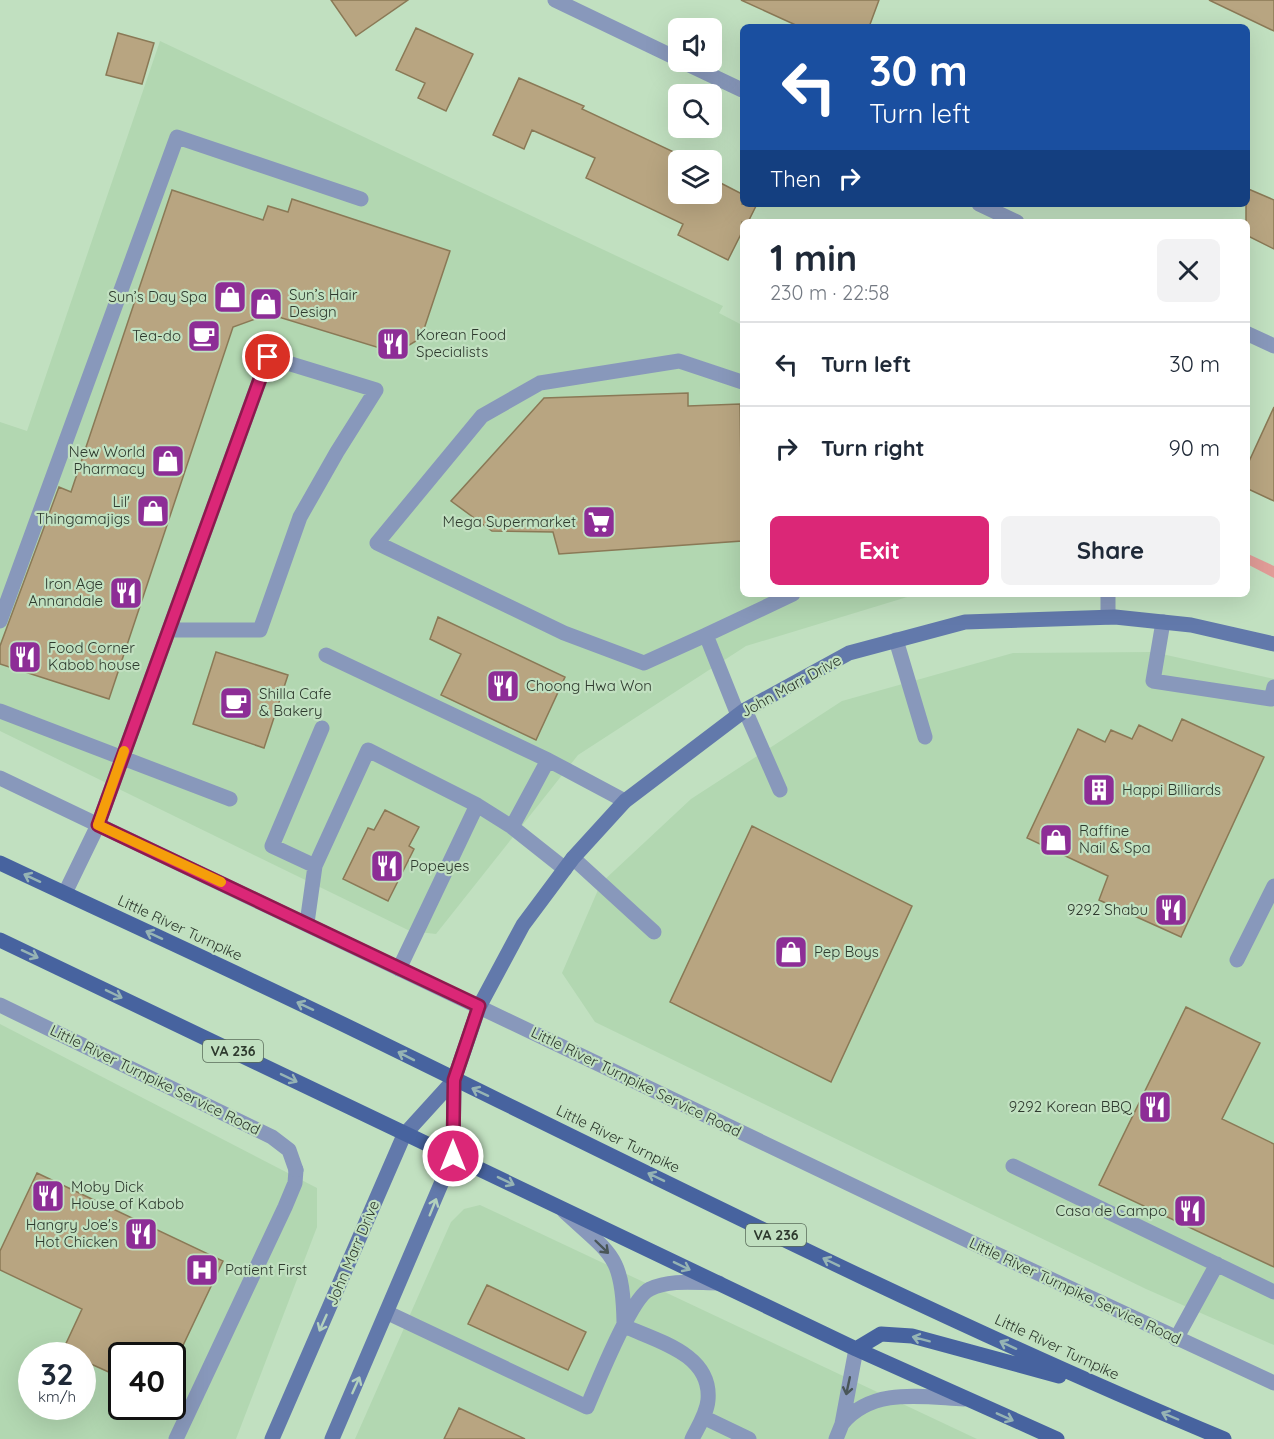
<!DOCTYPE html>
<html lang="en">
<head>
<meta charset="utf-8">
<style>
	body { margin:0; font-family:Quicksand,sans-serif; background:#f2f2f3; color:#1f2937; height:100vh; display:flex; flex-direction:column; font-size:22px; white-space:nowrap }
	* { box-sizing:border-box; margin:0 }
	p { font-size:20px; color:#747a83 }
	.icon { flex:none; width:33px; height:33px; fill:none; stroke:currentColor; stroke-width:2; stroke-linecap:round; stroke-linejoin:round }
	.map { position:relative; flex:1; overflow:hidden }
	.side { position:absolute; left:740px; top:219px; width:510px; height:378px; display:flex; flex-direction:column; background:#fff; border-radius:9px; box-shadow:0 6px 24px #0002 }
	.side>* { flex:none }
	.guide { position:absolute; left:740px; top:24px; width:510px; height:183px; border-radius:9px; box-shadow:0 6px 24px #0002; background:#1a4fa0; color:#fff; overflow:hidden }
	.fabs { position:absolute; left:668px; top:18px; display:grid; gap:12px }
	.fabs a { display:grid; place-items:center; width:54px; height:54px; border-radius:9px; background:#fff; box-shadow:0 6px 24px #0002; font-size:30px }
	.speed { position:absolute; left:18px; top:1342px; display:flex; gap:12px; font-size:30px; font-weight:700; text-align:center }
	.speed>* { display:grid; place-content:center; width:78px; height:78px; border-radius:50%; background:#fff; box-shadow:0 6px 24px #0002; line-height:1 }
	.speed small { font-size:15px; font-weight:400 }
	.speed .limit { border:3px solid #111; border-radius:9px; background:#fff; color:#111 }
	.pin { position:absolute; display:grid; place-items:center; width:51px; height:51px; color:#fff; margin:-26px; border:3px solid #fff; border-radius:50%; box-shadow:0 2px 6px #0007 }
	.me { position:absolute; width:66px; margin:-33px; rotate:0deg; stroke-linejoin:round; filter:drop-shadow(0 0 4px #0008) }
	.turn { display:flex; align-items:center; gap:21px; height:126px; padding:0 30px; font-size:27px }
	.turn .icon { width:78px; height:78px; stroke-width:2.5 }
	.turn b { display:block; font-size:42px; line-height:51px }
	.then { display:flex; align-items:center; height:57px; padding:0 30px; background:#0003; gap:12px; font-size:22px }
	.round { display:grid; place-items:center; flex:none; width:63px; height:63px; border-radius:9px; background:#f2f2f3 }
	.overview { display:flex; align-items:center; justify-content:space-between; height:102px; padding:0 30px }
	h1 { font-size:36px; font-weight:700; line-height:45px }
	.action { display:flex; gap:12px; margin-top:auto; padding:12px 30px }
	.action a { flex:1; height:69px; border-radius:9px; background:#db2777; color:#fff; font-size:24px; font-weight:700; line-height:69px; text-align:center }
	.action a+a { background:#f2f2f3; color:#1f2937 }
	ul { padding:0; list-style:none }
	li { display:flex; align-items:center; gap:18px; height:84px; padding:0 30px; border-top:2px solid #e0e1e3 }
	li div { flex:1 }
	li b { display:block; font-size:22px }
	li em { font-style:normal }
	.map>svg:first-child { display:block }
	.built { fill:#b2d7b1; fill-rule:evenodd }
	.green { fill:#e19c97 }
	.building { fill:#b8a581; stroke:#8a7956; stroke-width:1.5 }
	.lines { fill:none; stroke-linecap:round; stroke-linejoin:round }
	.lane { stroke:#8898bb; stroke-width:15 }
	.street { stroke:#8898bb; stroke-width:15 }
	.secondary { stroke:#6279ab; stroke-width:15 }
	.primary { stroke:#47639f; stroke-width:15 }
	.oneway { stroke:#96b4b4 }
	.oneway2 { stroke:#b3d1bd }
	.oneway3 { stroke:#495658 }
	.route-casing { stroke:#8e194d; stroke-width:15 }
	.route { stroke:#db2777; stroke-width:10 }
	.slow { stroke:#f59e0b; stroke-width:10 }
	.labels { text-anchor:middle; stroke-width:4.5; stroke-linejoin:round; paint-order:stroke }
	.shield { fill:#c1e0c0; stroke:#5a6c5a; stroke-width:1.5 }
	.shield-label { font-size:14px; font-weight:bold; fill:#2e3a2e }
	.poi-label { font-size:15px; fill:#2e3a2e; stroke:#c1e0c0; text-anchor:start }
	.street-label { font-size:15px; fill:#2e3a2e; stroke:#c1e0c0 }
</style>
</head>
<body>
<div class="map">
<svg width="1274" height="1439" viewBox="0 0 1274 1439">
	<rect width="100%" height="100%" fill="#c1e0c0"/>
	<path class="built" d="M160,41L723,306L719,313L742,325V594H917L746,646L578,755L436,934L410,931L0,731V422L27,431Z
		M1153,652L1274,679V1345L1146,1289L595,1022L562,973L601,883L691,799L842,701L1013,653Z
		M0,1024L317,1188V1227L236,1439H0ZM32,1356H82V1407H32ZM122,1356H172V1407H122Z
		M480,1205L977,1439H355L451,1222L464,1209Z"/>
	<path class="green" d="M1246,553L1274,566V578L1247,564Z"/>
	<path class="building" d="M331,0H408L356,36Z
		M741,0H879L869,27H800Z
		M1209,0H1274V31Z
		M416,28L473,54L446,111L418,98L425,83L396,70Z
		M118,33L154,43L142,84L106,75Z
		M519,78L584,106L582,109L676,153L673,159L678,162V194H711V178L742,194V204H757L748,222H742V232L728,260L678,235L683,224L586,178L595,158L532,130L524,149L493,135Z
		M1246,188L1274,200V249L1246,235Z
		M172,190L263,220L268,206L288,212L292,199L450,251L421,338L396,353L269,314L233,327L109,699L0,664V646L59,487L71,492Z
		M688,393V406L740,404L742,541L559,554L553,532L492,531L451,501L544,398Z
		M1274,407V501L1246,488V468Z
		M438,617L565,677L536,740L441,695L461,654L430,639Z
		M216,652L288,675L264,748L193,724Z
		M1182,719L1264,757L1181,937L1099,900L1108,876L1027,838L1078,729L1105,742L1111,730L1132,739L1139,725L1172,741Z
		M385,810L419,827L409,846L414,849L388,901L343,879L368,828L374,830Z
		M752,826L912,906L831,1082L670,1002Z
		M1186,1007L1260,1043L1222,1119L1274,1144V1267L1099,1185Z
		M37,1173L223,1261L178,1356H122V1378L82,1360V1356H75L63,1350L82,1309L0,1270V1251Z
		M487,1285L586,1332L568,1370L468,1324Z
		M459,1408L525,1439H444Z"/>
	<g class="lines">
		<path class="lane" d="M1108,617V594
			M0,621L177,137L361,199
			M1163,622L1153,681L1271,699L1274,687
			M706,635L644,663L564,633L377,543L482,416L540,383L679,361L742,382
			M896,640L925,737
			M326,655L548,760L625,801
			M745,710L780,790
			M0,711L230,799
			M738,715L706,635L793,594
			M477,805L512,827L565,869
			M512,827L548,760
			M573,858L654,932
			M315,866L272,846L322,728
			M65,893L98,825L268,357L376,390L337,452L300,517L260,630H169
			M307,923L315,866L368,750L477,805L399,969
			M1237,960L1274,886
			M1013,1166L1274,1292
			M564,1211C611,1255 623,1254 624,1323
			M388,1313L587,1407C597,1384 631,1297 650,1289C671,1279 696,1283 719,1283
			M624,1326C657,1341 712,1354 708,1400C707,1413 698,1427 692,1439
			M1176,1339L1217,1264
			M703,1417L749,1439
			M842,1424C872,1387 922,1397 964,1399
			M176,1439L285,1207L295,1183L296,1170
			M836,1439L842,1424L856,1349"/>
		<path class="street" d="M555,0L678,59
			M683,62L742,90
			M979,204L1017,222
			M1246,333L1274,346
			M0,778L975,1244L1274,1383
			M0,1005L272,1137L289,1150L296,1170"/>
		<path class="secondary" d="M272,1439L404,1135L454,1080
			M332,1439L453,1156L454,1080L479,1007L523,925L573,858L625,801L745,710L849,653L965,622L1115,617L1191,625L1274,644"/>
		<path class="primary" d="M0,863C119,919 238,973 357,1031C644,1171 929,1316 1224,1439
			M0,940L856,1349L1057,1439
			M856,1349L881,1334L912,1336L1059,1376"/>
	</g>
	<defs><path id="oneway-shaft" d="M-6 0H5M1.5-3L5.5 0L1.5 3" fill="none" stroke-width="1.6" stroke-linecap="round" stroke-linejoin="round" transform="scale(1.5)"/></defs>
	<g class="oneway">
		<use href="#oneway-shaft" transform="translate(32 878) rotate(-155)"/>
		<use href="#oneway-shaft" transform="translate(154 935) rotate(-155)"/>
		<use href="#oneway-shaft" transform="translate(30 954) rotate(25)"/>
		<use href="#oneway-shaft" transform="translate(114 994) rotate(26)"/>
		<use href="#oneway-shaft" transform="translate(305 1006) rotate(-155)"/>
		<use href="#oneway-shaft" transform="translate(406 1056) rotate(-153)"/>
		<use href="#oneway-shaft" transform="translate(289 1078) rotate(26)"/>
		<use href="#oneway-shaft" transform="translate(480 1092) rotate(-155)"/>
		<use href="#oneway-shaft" transform="translate(656 1177) rotate(-154)"/>
		<use href="#oneway-shaft" transform="translate(506 1181) rotate(26)"/>
		<use href="#oneway-shaft" transform="translate(831 1262) rotate(-154)"/>
		<use href="#oneway-shaft" transform="translate(682 1266) rotate(26)"/>
		<use href="#oneway-shaft" transform="translate(921 1339) rotate(-165)"/>
		<use href="#oneway-shaft" transform="translate(1008 1345) rotate(-155)"/>
		<use href="#oneway-shaft" transform="translate(1170 1416) rotate(-157)"/>
		<use href="#oneway-shaft" transform="translate(1005 1417) rotate(24)"/>
	</g>
	<g class="oneway2">
		<use href="#oneway-shaft" transform="translate(433 1207) rotate(-68)"/>
		<use href="#oneway-shaft" transform="translate(323 1323) rotate(114)"/>
		<use href="#oneway-shaft" transform="translate(356 1385) rotate(-66)"/>
	</g>
	<g class="oneway3">
		<use href="#oneway-shaft" transform="translate(602 1247) rotate(44)"/>
		<use href="#oneway-shaft" transform="translate(848 1386) rotate(102)"/>
	</g>
	<g class="lines">
		<defs>
			<path id="route" d="M268,357L98,825L479,1006L454,1080L453,1156"/>
		</defs>
		<use href="#route" class="route-casing"/>
		<use href="#route" class="route"/>
		<path class="slow" d="M124,751L98,825L221,882"/>
	</g>
	<defs>
		<symbol id="shop-square" viewBox="-11 -11 22 22"><rect x="-9" y="-9" width="18" height="18" rx="4" fill="#8d2d96" stroke="#c1e0c0"/><path d="M-5-2.5h2.3a2.7 3.5 0 0 1 5.4 0H5L5.5 6h-11ZM-1.5-2.5h3a1.5 2.3 0 0 0-3 0Z" fill="#fff"/></symbol>
		<symbol id="cafe-square" viewBox="-11 -11 22 22"><rect x="-9" y="-9" width="18" height="18" rx="4" fill="#8d2d96" stroke="#c1e0c0"/><path d="M-5.5-4.5H6V0H3Q3 3.5 0 3.5H-2.5Q-5.5 3.5-5.5 0ZM3-3.2v2h1.7v-2ZM-6 4.5H4V6H-6Z" fill="#fff"/></symbol>
		<symbol id="restaurant-square" viewBox="-11 -11 22 22"><rect x="-9" y="-9" width="18" height="18" rx="4" fill="#8d2d96" stroke="#c1e0c0"/><path d="M-5-6h1v4h1v-4h1v4h1v-4h1v5L-1.5 .5V6h-2V.5L-5-1ZM5-6V6H3V1.5H1.5Q1.5-4 5-6Z" fill="#fff"/></symbol>
		<symbol id="supermarket-square" viewBox="-11 -11 22 22"><rect x="-9" y="-9" width="18" height="18" rx="4" fill="#8d2d96" stroke="#c1e0c0"/><path d="M-6-5.5h2.5l.6 2H6L4.5 2H-2.5L-4.4-4H-6ZM-1.5 3.2a1.3 1.3 0 1 0 .1 0ZM3 3.2a1.3 1.3 0 1 0 .1 0Z" fill="#fff"/></symbol>
		<symbol id="building-square" viewBox="-11 -11 22 22"><rect x="-9" y="-9" width="18" height="18" rx="4" fill="#8d2d96" stroke="#c1e0c0"/><path d="M-4-6H4V6H1V3H-1V6H-4ZM-2.5-4.3h1.7v1.8h-1.7ZM.8-4.3h1.7v1.8H.8ZM-2.5-1h1.7V.8h-1.7ZM.8-1h1.7V.8H.8Z" fill="#fff"/></symbol>
		<symbol id="hospital-square" viewBox="-11 -11 22 22"><rect x="-9" y="-9" width="18" height="18" rx="4" fill="#8d2d96" stroke="#c1e0c0"/><path d="M-5-5h3v3.5h4V-5h3V5h-3V1.5h-4V5h-3Z" fill="#fff"/></symbol>
	</defs>
	<g fill-rule="evenodd">
		<use href="#shop-square" x="211" y="278" width="38" height="38"/>
		<use href="#shop-square" x="247" y="285" width="38" height="38"/>
		<use href="#cafe-square" x="185" y="317" width="38" height="38"/>
		<use href="#restaurant-square" x="374" y="325" width="38" height="38"/>
		<use href="#shop-square" x="149" y="442" width="38" height="38"/>
		<use href="#shop-square" x="134" y="492" width="38" height="38"/>
		<use href="#supermarket-square" x="580" y="503" width="38" height="38"/>
		<use href="#restaurant-square" x="107" y="574" width="38" height="38"/>
		<use href="#restaurant-square" x="6" y="638" width="38" height="38"/>
		<use href="#restaurant-square" x="484" y="667" width="38" height="38"/>
		<use href="#cafe-square" x="217" y="684" width="38" height="38"/>
		<use href="#building-square" x="1080" y="771" width="38" height="38"/>
		<use href="#shop-square" x="1037" y="821" width="38" height="38"/>
		<use href="#restaurant-square" x="368" y="847" width="38" height="38"/>
		<use href="#restaurant-square" x="1152" y="891" width="38" height="38"/>
		<use href="#shop-square" x="772" y="933" width="38" height="38"/>
		<use href="#restaurant-square" x="1136" y="1088" width="38" height="38"/>
		<use href="#restaurant-square" x="29" y="1177" width="38" height="38"/>
		<use href="#restaurant-square" x="1171" y="1192" width="38" height="38"/>
		<use href="#restaurant-square" x="122" y="1215" width="38" height="38"/>
		<use href="#hospital-square" x="183" y="1251" width="38" height="38"/>
	</g>
	<g class="labels">
		<g class="shield">
			<rect x="203" y="1040" width="60" height="22" rx="4.5"/>
			<rect x="746" y="1224" width="60" height="22" rx="4.5"/>
		</g>
		<g class="shield-label">
			<text x="233" y="1056">VA 236</text>
			<text x="776" y="1240">VA 236</text>
		</g>
		<g class="poi-label">
			<text x="289" y="300">Sun’s Hair<tspan x="289" dy="17">Design</tspan></text>
			<text x="207" y="302" text-anchor="end">Sun’s Day Spa</text>
			<text x="416" y="340">Korean Food<tspan x="416" dy="17">Specialists</tspan></text>
			<text x="181" y="341" text-anchor="end">Tea-do</text>
			<text x="145" y="457" text-anchor="end">New World<tspan x="145" dy="17">Pharmacy</tspan></text>
			<text x="130" y="507" text-anchor="end">Lil'<tspan x="130" dy="17">Thingamajigs</tspan></text>
			<text x="576" y="527" text-anchor="end">Mega Supermarket</text>
			<text x="103" y="589" text-anchor="end">Iron Age<tspan x="103" dy="17">Annandale</tspan></text>
			<text x="48" y="653">Food Corner<tspan x="48" dy="17">Kabob house</tspan></text>
			<text x="526" y="691">Choong Hwa Won</text>
			<text x="259" y="699">Shilla Cafe<tspan x="259" dy="17">&amp; Bakery</tspan></text>
			<text x="1122" y="795">Happi Billiards</text>
			<text x="1079" y="836">Raffine<tspan x="1079" dy="17">Nail &amp; Spa</tspan></text>
			<text x="410" y="871">Popeyes</text>
			<text x="1148" y="915" text-anchor="end">9292 Shabu</text>
			<text x="814" y="957">Pep Boys</text>
			<text x="1132" y="1112" text-anchor="end">9292 Korean BBQ</text>
			<text x="71" y="1192">Moby Dick<tspan x="71" dy="17">House of Kabob</tspan></text>
			<text x="1167" y="1216" text-anchor="end">Casa de Campo</text>
			<text x="118" y="1230" text-anchor="end">Hangry Joe's<tspan x="118" dy="17">Hot Chicken</tspan></text>
			<text x="225" y="1275">Patient First</text>
		</g>
		<g class="street-label">
			<text transform="translate(791 686) rotate(-29)" y="5">John Marr Drive</text>
			<text transform="translate(180 928) rotate(25)" y="5">Little River Turnpike</text>
			<text transform="translate(155 1080) rotate(26)" y="5">Little River Turnpike Service Road</text>
			<text transform="translate(636 1082) rotate(26)" y="5">Little River Turnpike Service Road</text>
			<text transform="translate(618 1139) rotate(26)" y="5">Little River Turnpike</text>
			<text transform="translate(353 1253) rotate(-67)" y="5">John Marr Drive</text>
			<text transform="translate(1075 1291) rotate(25)" y="5">Little River Turnpike Service Road</text>
			<text transform="translate(1057 1347) rotate(25)" y="5">Little River Turnpike</text>
		</g>
	</g>
</svg>
<div class="fabs">
<a><svg class="icon" aria-label="sound" viewBox="0 0 24 24"><path d="M4 9h4l5-4v14l-5-4H4zM17 9q2 3 0 6"/></svg></a>
<a><svg class="icon" aria-label="search" viewBox="0 0 24 24"><circle cx="10" cy="10" r="6"/><path d="M15 15l6 6"/></svg></a>
<a><svg class="icon" aria-label="layers" viewBox="0 0 24 24"><path d="M12 4l9 5-9 5-9-5zM3 14l9 5 9-5"/></svg></a>
</div>
<div class="speed"><div>32<small>km/h</small></div><div class="limit">40</div></div>
<div class="pin" style="left:268px;top:357px;background:#d93025"><svg class="icon" aria-label="arrive" viewBox="0 0 24 24"><path d="M6 21V4h12l-3 4 3 4H6"/></svg></div>
<svg class="me" style="left:453px;top:1156px" viewBox="-20 -20 40 40"><circle r="17" fill="#db2777" stroke="#fff" stroke-width="3"/><path d="M0-11L8 9 0 5-8 9z" fill="#fff"/></svg>
<div class="guide">
<div class="turn"><svg class="icon" aria-label="left" viewBox="0 0 24 24"><path d="M17 20v-9H6M10 6l-5 5 5 5"/></svg><div><b>30 m</b>Turn left</div></div>
<div class="then">Then<svg class="icon" aria-label="right" viewBox="0 0 24 24"><path d="M7 20v-9h11M14 6l5 5-5 5"/></svg></div>
</div>
<section class="side">
<div class="overview"><div><h1>1 min</h1><p>230 m · 22:58</p></div><a class="round"><svg class="icon" aria-label="close" viewBox="0 0 24 24"><path d="M6 6l12 12M18 6L6 18"/></svg></a></div>
<ul>
<li><svg class="icon" aria-label="left" viewBox="0 0 24 24"><path d="M17 20v-9H6M10 6l-5 5 5 5"/></svg><div><b>Turn left</b></div><em>30 m</em></li>
<li><svg class="icon" aria-label="right" viewBox="0 0 24 24"><path d="M7 20v-9h11M14 6l5 5-5 5"/></svg><div><b>Turn right</b></div><em>90 m</em></li>
</ul>
<div class="action"><a>Exit</a><a>Share</a></div>
</section>
</div>
</body>
</html>
